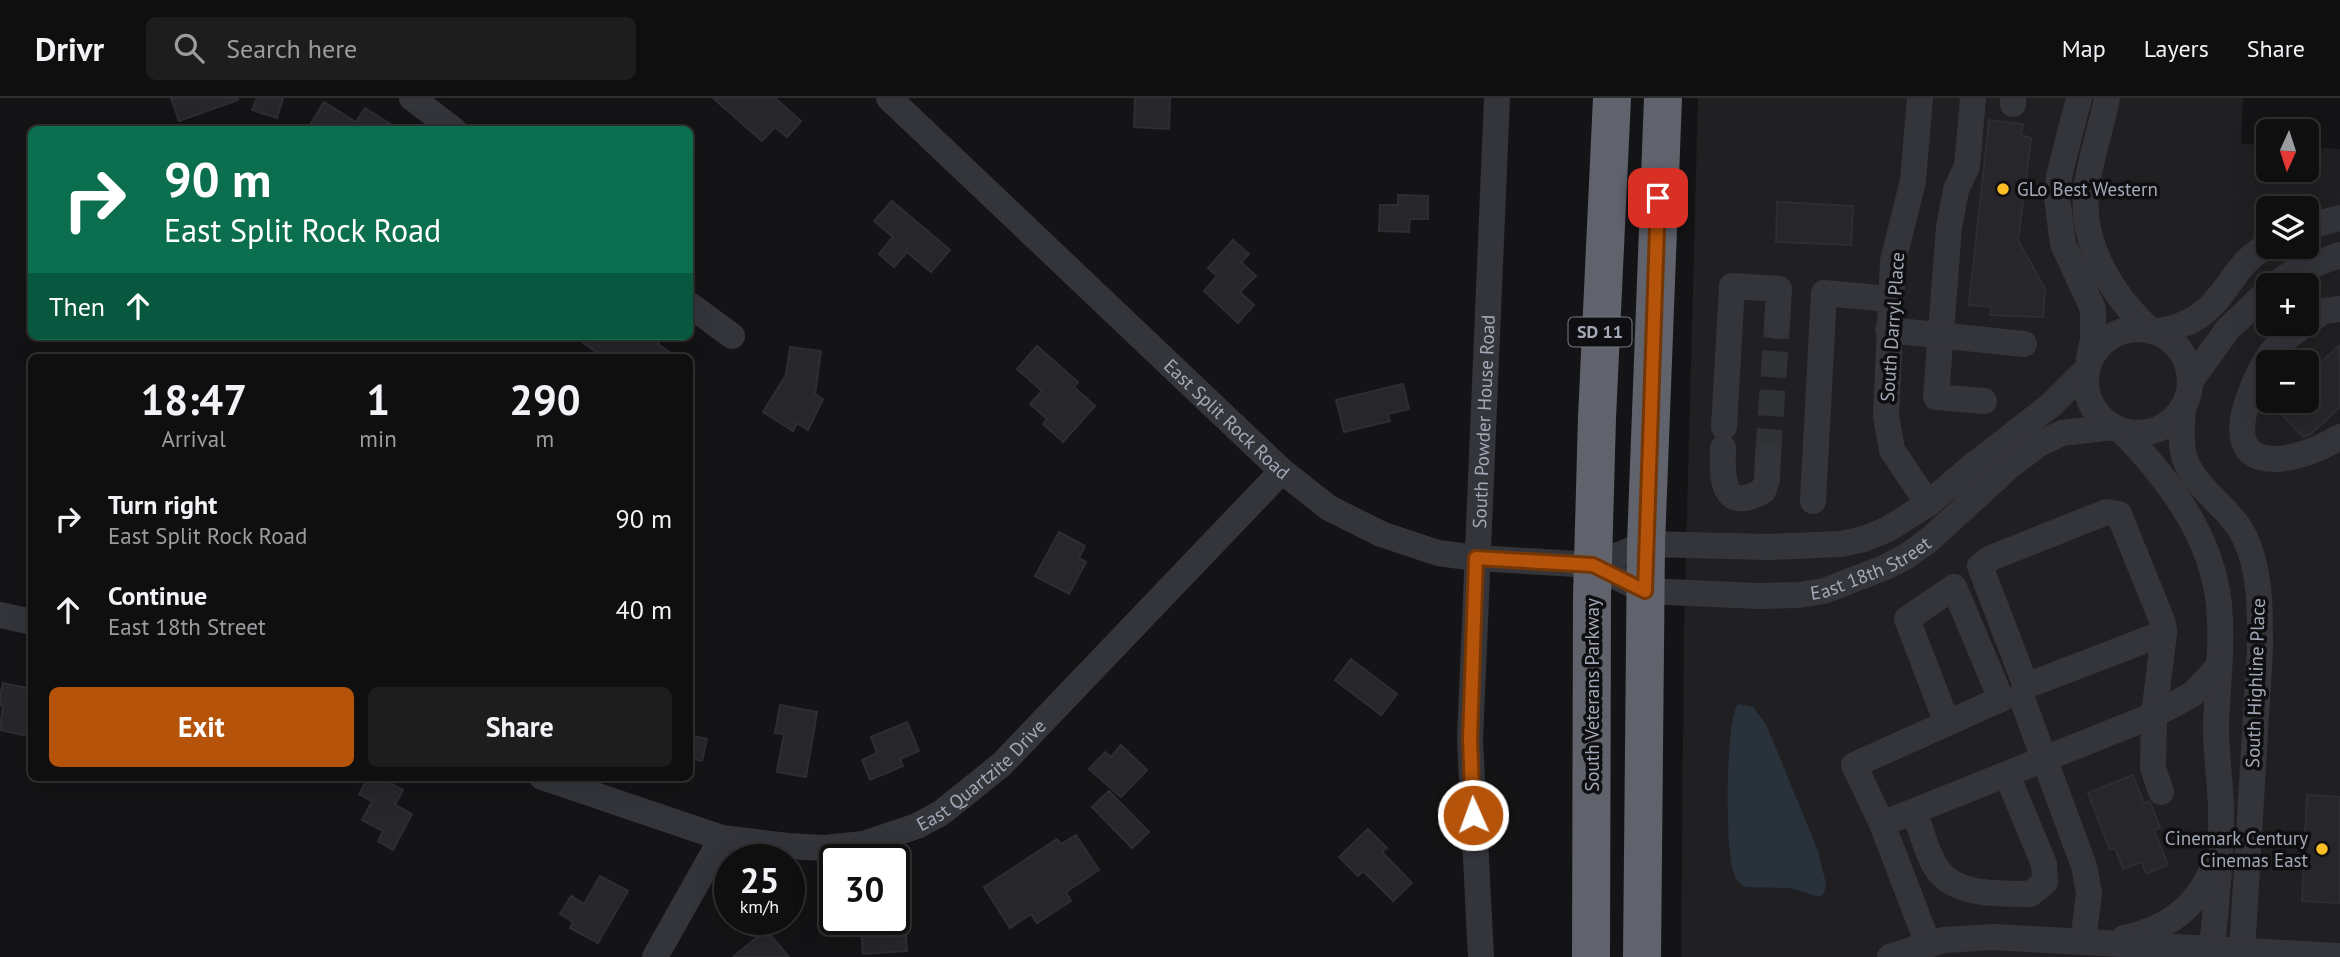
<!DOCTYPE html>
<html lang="en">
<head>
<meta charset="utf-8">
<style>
	body { margin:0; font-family:"PT Sans",sans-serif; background:#1d1d1e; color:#f1f3f6; height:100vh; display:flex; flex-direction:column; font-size:26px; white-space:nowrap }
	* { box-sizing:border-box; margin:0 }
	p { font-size:23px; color:#9b9c9f }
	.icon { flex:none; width:38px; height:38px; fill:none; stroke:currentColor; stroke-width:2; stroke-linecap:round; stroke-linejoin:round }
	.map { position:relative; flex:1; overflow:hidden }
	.sheet { position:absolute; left:28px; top:256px; width:665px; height:427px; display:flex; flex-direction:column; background:#0f0f10; border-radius:10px; box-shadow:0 7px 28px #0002,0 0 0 2px #2f2f30 }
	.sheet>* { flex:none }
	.guide { position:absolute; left:28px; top:28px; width:665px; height:214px; border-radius:10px; box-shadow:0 7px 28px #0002,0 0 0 2px #2f2f30; background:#0b6e4f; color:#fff; overflow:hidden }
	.needle { width:46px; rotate:183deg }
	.fabs { position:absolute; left:2256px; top:21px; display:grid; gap:14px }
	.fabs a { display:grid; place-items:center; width:63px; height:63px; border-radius:10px; background:#0f0f10; box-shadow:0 7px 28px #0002,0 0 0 2px #2f2f30; font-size:35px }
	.speed { position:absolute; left:714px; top:746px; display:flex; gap:14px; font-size:35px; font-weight:700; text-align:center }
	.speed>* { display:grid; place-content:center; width:91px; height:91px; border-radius:50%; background:#0f0f10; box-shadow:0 7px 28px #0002,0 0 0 2px #2f2f30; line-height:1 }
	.speed small { font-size:18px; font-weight:400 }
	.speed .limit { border:4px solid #111; border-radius:10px; background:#fff; color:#111 }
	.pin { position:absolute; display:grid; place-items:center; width:60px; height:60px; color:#fff; margin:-30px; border-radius:14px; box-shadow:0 4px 10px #0006 }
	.me { position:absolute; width:77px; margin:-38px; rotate:358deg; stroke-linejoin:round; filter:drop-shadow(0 0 5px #0008) }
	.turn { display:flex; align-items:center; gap:24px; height:147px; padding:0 21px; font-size:32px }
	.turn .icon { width:91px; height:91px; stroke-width:2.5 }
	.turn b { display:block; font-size:49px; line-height:60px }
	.then { display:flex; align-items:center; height:66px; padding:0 21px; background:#0003; gap:14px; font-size:26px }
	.eta { display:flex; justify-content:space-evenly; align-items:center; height:119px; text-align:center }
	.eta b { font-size:42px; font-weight:700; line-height:49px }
	.primary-button { display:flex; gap:14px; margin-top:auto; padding:14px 21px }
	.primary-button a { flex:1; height:80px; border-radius:10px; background:#b45309; color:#fff; font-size:28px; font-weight:700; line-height:80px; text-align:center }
	.primary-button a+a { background:#1d1d1e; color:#f1f3f6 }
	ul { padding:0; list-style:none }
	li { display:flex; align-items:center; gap:21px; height:91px; padding:0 21px }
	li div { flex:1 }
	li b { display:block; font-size:26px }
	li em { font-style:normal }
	header { display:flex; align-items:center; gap:42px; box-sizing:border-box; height:98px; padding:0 35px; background:#0f0f10; border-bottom:2px solid #2f2f30 }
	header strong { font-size:33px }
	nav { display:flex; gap:38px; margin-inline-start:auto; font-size:24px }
	.search { width:490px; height:63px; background:#1d1d1e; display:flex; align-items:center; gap:18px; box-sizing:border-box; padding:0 24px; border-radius:10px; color:#9b9c9f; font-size:26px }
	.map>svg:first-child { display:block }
	.built { fill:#202023; fill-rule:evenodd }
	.water { fill:#29323a }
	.building { fill:#27262a; stroke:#2e2d32; stroke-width:2 }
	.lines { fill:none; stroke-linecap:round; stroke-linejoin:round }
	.minor-tunnel { stroke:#313236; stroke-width:26; stroke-dasharray:26 13; stroke-linecap:butt }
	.minor { stroke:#34353b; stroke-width:26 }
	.highway { stroke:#60636c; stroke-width:38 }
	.route-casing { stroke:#753606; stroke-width:18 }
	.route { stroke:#b45309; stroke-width:12 }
	.poi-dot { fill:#fdbd24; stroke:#0f0f11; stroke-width:2.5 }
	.labels { text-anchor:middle; stroke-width:7; stroke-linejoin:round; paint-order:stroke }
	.shield { fill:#0f0f11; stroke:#777b85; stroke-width:2 }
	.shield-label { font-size:18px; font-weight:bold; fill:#a4a9b7 }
	.poi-label { font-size:19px; fill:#a4a9b7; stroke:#0f0f11; text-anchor:start }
	.street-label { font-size:19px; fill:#a4a9b7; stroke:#0f0f11 }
</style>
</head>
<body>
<header>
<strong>Drivr</strong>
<div class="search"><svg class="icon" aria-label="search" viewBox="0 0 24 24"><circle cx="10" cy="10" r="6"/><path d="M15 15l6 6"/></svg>Search here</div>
<nav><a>Map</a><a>Layers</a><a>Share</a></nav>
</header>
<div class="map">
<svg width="2340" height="859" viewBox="0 0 2340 859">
	<rect width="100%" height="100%" fill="#141416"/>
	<path class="built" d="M1698,0H2243L2241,46L2268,47V72H2306L2307,49L2340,51V859H1681L1684,531ZM2268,110H2306V149H2268ZM2268,187H2306V226H2268ZM2268,264H2306V303H2268Z"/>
	<path class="water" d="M1738,606L1753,609L1766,626L1818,753L1826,786L1824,795L1819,799L1791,790L1745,789C1740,785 1736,782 1734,776C1725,754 1725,624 1738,606Z"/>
	<path class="building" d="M171,0H238V2L179,23Z
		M257,0H283L277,20L252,12Z
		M713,0H775L801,23L787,39L775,29L762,43Z
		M1135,0H1170L1169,31L1134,29Z
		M324,4L356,24L365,10L400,32H307Z
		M1989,22L2023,26L2021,37L2031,40L2018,142L2045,191L2043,219L1990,217L1991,209L1969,207Z
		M1398,97L1428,98V121H1410L1409,134L1379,133L1380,107H1398Z
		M892,103L950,152L931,174L907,154L894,169L879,156L893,139L874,123Z
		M1777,104L1853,108L1851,147L1776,144Z
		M1233,142L1249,156L1241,164L1256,178L1240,194L1254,207L1238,225L1204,193L1217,178L1208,170Z
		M574,238H664L658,246L676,259H603Z
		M2340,247V309L2311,336L2303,339L2269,303H2306V278Z
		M1037,248L1078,284L1074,289L1095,308L1063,344L1043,326L1047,321L1030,306L1042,293L1017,271Z
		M790,249L821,253L815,296L823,301L808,332L797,325L793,333L763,314L786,277Z
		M1403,286L1409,311L1388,316L1390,323L1344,334L1336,302Z
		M1059,434L1085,448L1079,460L1086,464L1069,496L1035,478Z
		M1351,561L1397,596L1381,617L1335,582Z
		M3,585L32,591V639L0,632L3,608L0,607V598Z
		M780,607L817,614L806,679L777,674L784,636L775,635Z
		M907,624L919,653L900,661L903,668L870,682L862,662L877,655L871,639Z
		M690,637L707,641L702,663L690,660Z
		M1121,647L1147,672L1121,699L1089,671L1105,654L1111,659Z
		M2133,677L2144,705L2149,703L2151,706L2160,730L2154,732L2168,767L2146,776L2142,764L2123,771L2115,750L2110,752L2088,695Z
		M368,679H379L403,692L395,707L412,716L393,752L378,743L383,733L362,722L372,703L359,696Z
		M1109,693L1149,734L1132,750L1092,709Z
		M2307,697L2340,699V805L2302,803Z
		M1368,731L1387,750L1382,754L1412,785L1393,803L1363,773L1358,778L1339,759Z
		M1076,737L1099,772L1066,794L1071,803L1037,825L1031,816L1010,830L984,789L1057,741L1061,746Z
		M600,778L628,793L598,845L570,830L573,824L560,816L571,798L584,806Z
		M860,821H892V826L905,825L907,853L863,856Z
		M766,832L789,859H733Z"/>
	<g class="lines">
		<path class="minor-tunnel" d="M1768,357L1777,228"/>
		<g class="minor">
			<path d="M412,0L454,32"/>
			<path id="s1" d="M889,0L1282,373L1329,410L1381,436L1438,455L1476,460L1593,467L1646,446L1769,449L1841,446L1864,441L1888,431L1928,406L1975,366L2051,307L2086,272"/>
			<path d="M1920,0L1913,83L1893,163L1886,318L1892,352L1928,406"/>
			<path d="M1973,0L1967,68L1956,92L1949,129L1936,299L1984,303"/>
			<path d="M2079,0L2059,78L2057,100L2063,146L2093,211V241L2089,261"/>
			<path d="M2107,0C2101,32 2089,63 2086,95C2081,148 2114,200 2151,233"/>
			<path d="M2013,6V0"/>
			<path d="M2306,129L2340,120"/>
			<path d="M2275,187L2293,174L2340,157"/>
			<path d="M690,207L732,238"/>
			<path d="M2306,226C2298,232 2288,238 2280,245C2268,257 2258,276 2252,291C2216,378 2286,371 2340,339"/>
			<path d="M2306,226L2323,213L2340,211"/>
			<circle cx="2138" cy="283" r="52"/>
			<path d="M1888,232L2024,246"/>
			<path d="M2156,234C2173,230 2190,226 2203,215C2229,195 2235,165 2268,147"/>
			<path d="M2191,282L2228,231L2268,193"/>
			<path d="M2183,310C2182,325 2180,343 2184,358C2194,392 2231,409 2245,440C2261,474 2260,514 2260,551L2242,853"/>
			<path d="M1724,329L1732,188L1779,191L1777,228"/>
			<path d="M2123,334C2169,382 2212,438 2219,507C2223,548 2217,588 2216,629C2216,655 2220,682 2221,708C2222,756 2216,804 2212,851"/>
			<path d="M1723,350C1722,379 1721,416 1763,393L1767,382L1768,357"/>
			<path d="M1813,403L1824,195L1890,201"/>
			<path id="s2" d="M1593,467L1645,493L1758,498L1799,497L1824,493L1886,469L1907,458L1929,442L2011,367L2039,346L2062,335L2113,329"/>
			<path d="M0,517L32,524"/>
			<path d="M2026,588L1980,468L1991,460L2099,417L2107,414L2119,416L2163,525L2164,535L2026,588L2021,598L2084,768L2089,795L2083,844"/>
			<path id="s3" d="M542,679L722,740L787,748L825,750L863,746L917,728L941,715L1002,666L1282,373"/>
			<path d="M2161,694L2153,670L2154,617L2164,535"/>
			<path d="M1914,714C1921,730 1927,757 1937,771C1957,799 2000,795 2030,796L2045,784L2044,766L2007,677"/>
			<path d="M1882,726L1854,667L2001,601L1954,489L1907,521L1947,625"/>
			<path d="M2124,840C2167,831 2198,809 2214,767"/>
			<path d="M1928,846L1882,726L2154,617L2193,596L2219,568"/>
			<path d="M655,859L722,740"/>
			<path id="s4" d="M1481,859L1470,642L1497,0"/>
			<path d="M1890,859L1944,842L1993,839L2340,858"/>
		</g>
		<path class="highway" d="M1591,859L1592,499L1597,320L1612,0
			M1642,859L1646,446L1663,0"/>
	</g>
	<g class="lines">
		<defs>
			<path id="route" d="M1473,717L1470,642L1476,460L1593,467L1645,493L1658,100"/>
		</defs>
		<use href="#route" class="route-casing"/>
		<use href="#route" class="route"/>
	</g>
	<g class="poi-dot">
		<circle cx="2003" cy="91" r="7"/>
		<circle cx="2322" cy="751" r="7"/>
	</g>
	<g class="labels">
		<rect class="shield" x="1568.5" y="219.5" width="63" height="29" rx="5"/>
		<g class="shield-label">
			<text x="1600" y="240">SD 11</text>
		</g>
		<g class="poi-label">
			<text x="2017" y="98">GLo Best Western</text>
			<text x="2308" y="747" text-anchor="end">Cinemark Century<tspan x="2308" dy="22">Cinemas East</tspan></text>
		</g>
		<g class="street-label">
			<text transform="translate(1892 229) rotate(-86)" y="7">South Darryl Place</text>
			<text dy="7" stroke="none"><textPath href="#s1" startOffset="466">East Split Rock Road</textPath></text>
			<text dy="7" stroke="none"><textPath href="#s4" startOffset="536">South Powder House Road</textPath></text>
			<text dy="7" stroke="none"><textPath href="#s2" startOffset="289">East 18th Street</textPath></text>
			<text transform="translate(2255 585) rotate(-88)" y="7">South Highline Place</text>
			<text transform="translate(1592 597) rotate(-90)" y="7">South Veterans Parkway</text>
			<text dy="7" stroke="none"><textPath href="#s3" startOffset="471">East Quartzite Drive</textPath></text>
		</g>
	</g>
</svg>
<div class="fabs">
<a><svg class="needle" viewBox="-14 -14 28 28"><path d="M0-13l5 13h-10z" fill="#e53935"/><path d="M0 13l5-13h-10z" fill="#9b9c9f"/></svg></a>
<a><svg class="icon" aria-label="layers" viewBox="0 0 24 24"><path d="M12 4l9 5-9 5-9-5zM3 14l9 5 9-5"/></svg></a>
<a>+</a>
<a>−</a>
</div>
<div class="speed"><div>25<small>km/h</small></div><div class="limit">30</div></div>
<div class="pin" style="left:1658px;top:100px;background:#d93025"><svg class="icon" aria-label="arrive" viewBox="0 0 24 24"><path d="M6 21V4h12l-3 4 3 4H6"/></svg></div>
<svg class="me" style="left:1473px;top:717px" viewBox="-20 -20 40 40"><circle r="17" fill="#b45309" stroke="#fff" stroke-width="3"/><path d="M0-11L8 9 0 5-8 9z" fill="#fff"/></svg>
<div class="guide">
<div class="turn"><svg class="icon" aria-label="right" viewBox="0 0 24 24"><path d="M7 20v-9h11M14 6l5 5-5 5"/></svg><div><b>90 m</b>East Split Rock Road</div></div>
<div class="then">Then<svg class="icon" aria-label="ahead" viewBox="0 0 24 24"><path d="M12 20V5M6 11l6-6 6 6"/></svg></div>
</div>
<section class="sheet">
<div class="eta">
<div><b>18:47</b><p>Arrival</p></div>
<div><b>1</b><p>min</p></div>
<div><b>290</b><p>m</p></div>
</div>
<ul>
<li><svg class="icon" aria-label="right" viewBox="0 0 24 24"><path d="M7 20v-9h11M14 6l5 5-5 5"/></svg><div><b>Turn right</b><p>East Split Rock Road</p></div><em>90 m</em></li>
<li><svg class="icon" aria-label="ahead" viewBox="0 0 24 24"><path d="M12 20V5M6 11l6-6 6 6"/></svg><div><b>Continue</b><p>East 18th Street</p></div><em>40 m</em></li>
</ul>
<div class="primary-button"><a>Exit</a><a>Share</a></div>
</section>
</div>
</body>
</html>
